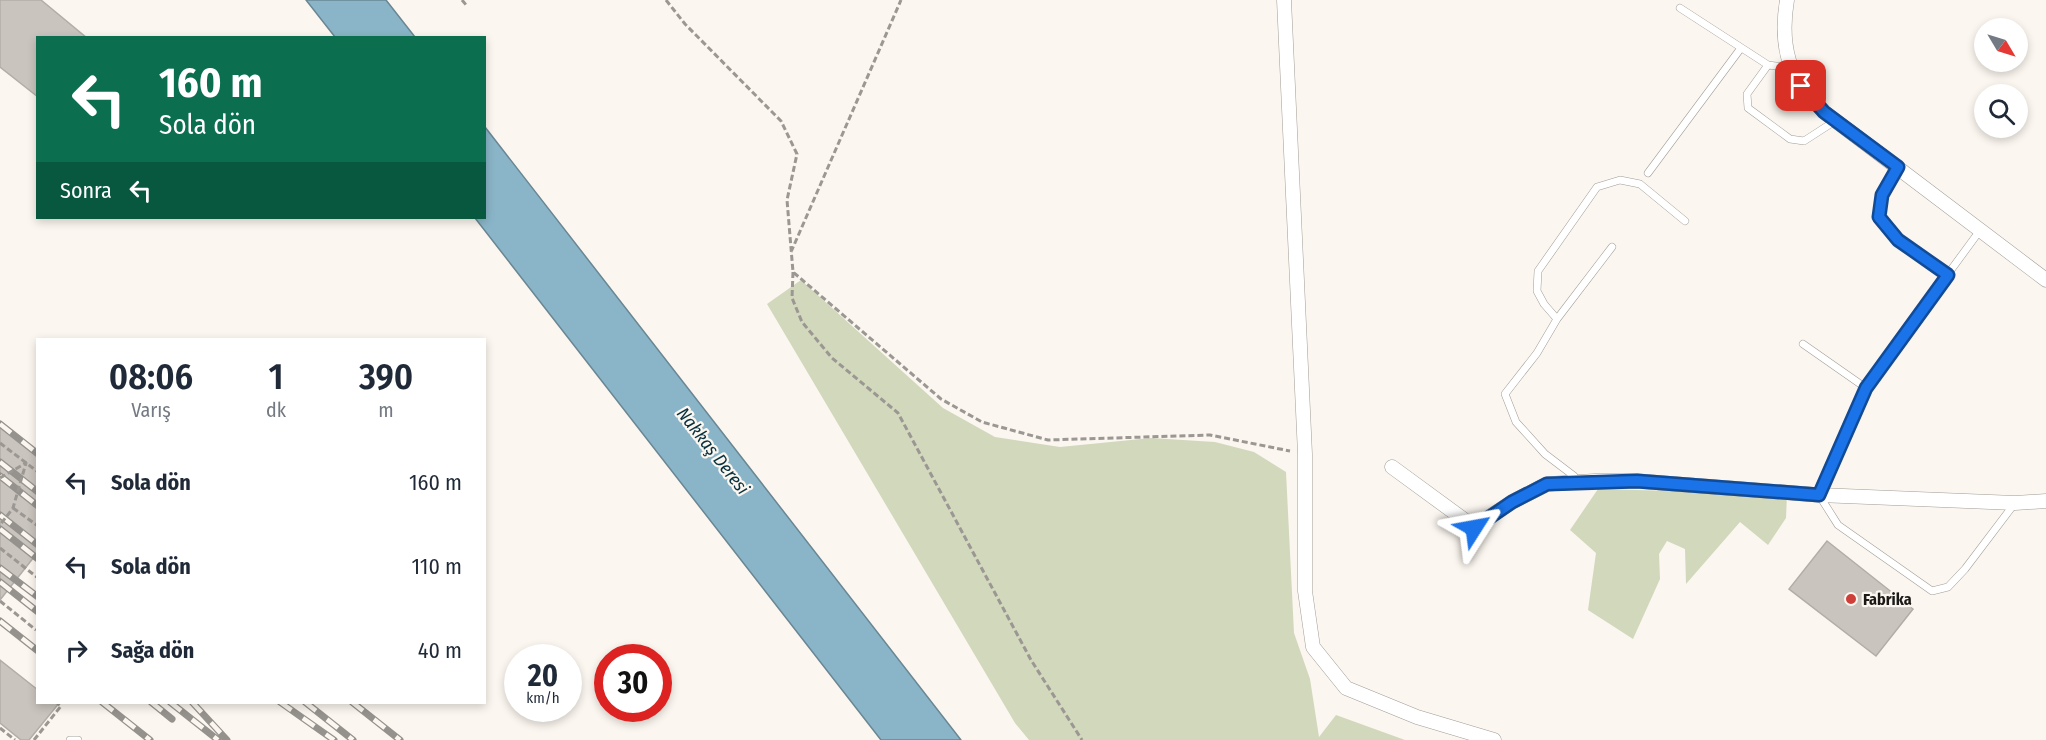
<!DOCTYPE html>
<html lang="tr">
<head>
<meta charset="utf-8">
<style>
	body { margin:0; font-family:"Fira Sans Condensed",sans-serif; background:#f6f6f7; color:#1f2937; height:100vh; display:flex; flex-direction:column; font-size:22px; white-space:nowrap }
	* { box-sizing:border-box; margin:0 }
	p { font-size:20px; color:#747a83 }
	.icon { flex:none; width:33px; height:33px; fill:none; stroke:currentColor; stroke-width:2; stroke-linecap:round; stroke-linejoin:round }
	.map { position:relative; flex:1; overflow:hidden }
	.details { position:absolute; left:36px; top:338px; width:450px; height:366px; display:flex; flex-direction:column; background:#fff; border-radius:0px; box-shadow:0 3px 9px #0003 }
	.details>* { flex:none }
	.hud { position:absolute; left:36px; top:36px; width:450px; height:183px; border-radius:0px; box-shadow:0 3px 9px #0003; background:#0b6e4f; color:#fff; overflow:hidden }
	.needle { width:39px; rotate:128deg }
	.fabs { position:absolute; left:1974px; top:18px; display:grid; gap:12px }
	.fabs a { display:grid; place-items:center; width:54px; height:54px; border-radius:50%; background:#fff; box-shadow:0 3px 9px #0003; font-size:30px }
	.speed { position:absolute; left:504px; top:644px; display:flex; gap:12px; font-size:30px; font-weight:700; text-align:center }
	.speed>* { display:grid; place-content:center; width:78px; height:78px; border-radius:50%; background:#fff; box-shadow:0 3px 9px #0003; line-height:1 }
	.speed small { font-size:15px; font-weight:400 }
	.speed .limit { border:9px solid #d22; background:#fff; color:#111 }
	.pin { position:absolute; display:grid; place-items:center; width:51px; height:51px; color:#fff; margin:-26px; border-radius:12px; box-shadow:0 3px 9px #0006 }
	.me { position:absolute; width:66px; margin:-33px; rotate:56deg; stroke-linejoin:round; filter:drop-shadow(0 0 4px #0008) }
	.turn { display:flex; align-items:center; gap:21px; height:126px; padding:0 24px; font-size:27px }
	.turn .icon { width:78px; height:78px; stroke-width:2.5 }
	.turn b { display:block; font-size:42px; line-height:51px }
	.then { display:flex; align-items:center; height:57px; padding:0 24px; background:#0003; gap:12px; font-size:22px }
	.eta { display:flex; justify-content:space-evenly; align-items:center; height:102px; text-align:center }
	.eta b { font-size:36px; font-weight:600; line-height:42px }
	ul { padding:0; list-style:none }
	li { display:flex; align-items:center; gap:18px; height:84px; padding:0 24px }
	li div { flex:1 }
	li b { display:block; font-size:22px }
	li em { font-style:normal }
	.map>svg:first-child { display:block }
	.green { fill:#d2d8bc }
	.water { fill:#8ab5c8; stroke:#698693; stroke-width:1.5 }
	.building { fill:#c9c4be; stroke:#b2ada7; stroke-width:1.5 }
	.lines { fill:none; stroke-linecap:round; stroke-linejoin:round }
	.lane-casing { stroke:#a19d97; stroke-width:8 }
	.street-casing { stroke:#a19d97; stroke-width:15 }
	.path { stroke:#9b9792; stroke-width:3; stroke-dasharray:6 3; stroke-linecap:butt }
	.lane { stroke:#fff; stroke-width:7 }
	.street { stroke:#fff; stroke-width:14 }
	.rail-casing { stroke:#95928d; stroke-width:7 }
	.rail { stroke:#fbf6ef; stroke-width:4.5; stroke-dasharray:14; stroke-linecap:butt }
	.path-bridge { stroke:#9b9792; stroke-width:3; stroke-dasharray:6 3; stroke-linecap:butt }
	.route-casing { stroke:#114b97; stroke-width:15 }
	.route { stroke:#1a73e8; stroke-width:10 }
	.poi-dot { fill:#cd3f38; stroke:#fbf6ef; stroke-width:2 }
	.labels { text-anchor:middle; stroke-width:4.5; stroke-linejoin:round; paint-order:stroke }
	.poi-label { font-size:16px; font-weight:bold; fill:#1b1917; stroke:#fbf6ef; text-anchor:start }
	.water-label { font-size:18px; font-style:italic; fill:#07303e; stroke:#fbf6ef }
</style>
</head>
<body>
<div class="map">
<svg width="2046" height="740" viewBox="0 0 2046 740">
	<rect width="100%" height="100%" fill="#fbf6ef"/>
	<path class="green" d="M801,280L943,408L995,437L1060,447L1151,438L1215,442L1254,452L1286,472L1294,633L1310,679L1319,737L1336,715L1405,740H1029L1015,723L767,304Z
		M1598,489L1787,494L1786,518L1768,545L1740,522L1686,584L1685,549L1667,541L1659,554L1660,579L1633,639L1588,610L1596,553L1570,530Z"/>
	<path class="water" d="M306,0H386L415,37H335Z
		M485,127L961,740H881L475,218H484Z"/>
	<path class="building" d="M0,0H41L87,38H38V97L0,67Z
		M0,426L38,456V552L0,600Z
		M1827,541L1913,609L1876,656L1789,589Z
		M0,660L38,690V702H60L29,740H21L0,723Z"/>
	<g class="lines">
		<defs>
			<path id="lane" d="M1680,8L1768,65L1793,68
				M1768,65L1747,94L1748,108L1790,139L1804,141L1835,121
				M1898,167L1882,195L1879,217L1898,240L1948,275
				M1648,173L1741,48
				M1981,229L1879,368L1866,388L1819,495L1838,525L1932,591L1948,587L1965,569L2015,503
				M1557,319L1544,304L1537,291L1538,271L1597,187L1620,180L1640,184L1685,221
				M1803,344L1866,388
				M1578,482L1574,476L1545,454L1516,422L1505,394L1537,353L1557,319L1612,247
				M70,740H78"/>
			<path id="street" d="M1284,0L1305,454V591L1313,647L1346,688L1417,717L1494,740
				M1787,0C1782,30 1784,62 1802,87C1808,96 1817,104 1824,112L2046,280
				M1392,467L1474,527L1512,502L1547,484L1595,481H1637L1819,495L2015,503L2046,501"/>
		</defs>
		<use href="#lane" class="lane-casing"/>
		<use href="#street" class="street-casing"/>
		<path class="path" d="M462,0L467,6
			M666,0L685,24L781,121L797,154L787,200L793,272L941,399L982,422L1048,440L1210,435L1290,451
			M791,252L901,0
			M793,272L792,298L802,322L832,358L898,413L1031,660L1082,740
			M0,443L38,472
			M13,508L38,526
			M0,548L38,578
			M0,601L36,630
			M0,728L15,740
			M34,740L61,706L56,702"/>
		<use href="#lane" class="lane"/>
		<use href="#street" class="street"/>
		<defs>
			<path id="rail" d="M0,424L38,454
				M0,462L38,492
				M0,476L38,506
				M0,515L38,545
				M0,529L38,559
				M0,568L38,597
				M0,582L38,612
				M0,621L38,651
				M102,702L150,740
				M151,702L172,719
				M170,702L218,740
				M192,702L227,740
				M280,702L334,740
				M305,702L353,740
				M352,702L400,740"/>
		</defs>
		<use href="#rail" class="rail-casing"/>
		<use href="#rail" class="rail"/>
		<path class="path-bridge" d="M0,478L26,463L13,508L0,525"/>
	</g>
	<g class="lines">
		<defs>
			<path id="route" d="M1474,528L1512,502L1547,484L1637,481L1819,495L1866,388L1948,275L1898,240L1879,217L1882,195L1898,167L1824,112L1801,86"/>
		</defs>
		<use href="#route" class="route-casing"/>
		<use href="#route" class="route"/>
	</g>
	<circle class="poi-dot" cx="1851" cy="599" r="6"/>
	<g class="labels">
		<g class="poi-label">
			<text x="1863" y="605">Fabrika</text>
		</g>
		<g class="water-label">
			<text transform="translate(713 451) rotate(52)" y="6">Nakkaş Deresi</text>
		</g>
	</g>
</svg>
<div class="fabs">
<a><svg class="needle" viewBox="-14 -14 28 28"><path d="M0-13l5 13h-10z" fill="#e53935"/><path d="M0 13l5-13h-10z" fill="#747a83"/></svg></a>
<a><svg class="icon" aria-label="search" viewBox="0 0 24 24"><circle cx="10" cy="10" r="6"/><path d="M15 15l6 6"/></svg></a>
</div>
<div class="speed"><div>20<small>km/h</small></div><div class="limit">30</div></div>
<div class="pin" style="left:1801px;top:86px;background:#d93025"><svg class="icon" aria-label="arrive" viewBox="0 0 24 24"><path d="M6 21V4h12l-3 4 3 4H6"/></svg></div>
<svg class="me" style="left:1474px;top:528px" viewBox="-20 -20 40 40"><path d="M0-17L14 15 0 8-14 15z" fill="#1a73e8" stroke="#fff" stroke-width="4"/></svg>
<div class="hud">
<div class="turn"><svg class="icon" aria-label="left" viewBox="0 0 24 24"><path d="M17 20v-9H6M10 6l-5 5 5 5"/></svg><div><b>160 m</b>Sola dön</div></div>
<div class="then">Sonra<svg class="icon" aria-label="left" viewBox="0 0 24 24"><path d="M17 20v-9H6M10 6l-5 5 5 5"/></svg></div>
</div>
<section class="details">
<div class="eta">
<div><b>08:06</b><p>Varış</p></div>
<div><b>1</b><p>dk</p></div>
<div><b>390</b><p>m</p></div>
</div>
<ul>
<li><svg class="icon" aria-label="left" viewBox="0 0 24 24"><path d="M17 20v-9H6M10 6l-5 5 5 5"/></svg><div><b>Sola dön</b></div><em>160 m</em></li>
<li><svg class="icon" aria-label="left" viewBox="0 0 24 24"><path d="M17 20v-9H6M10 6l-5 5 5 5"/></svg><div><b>Sola dön</b></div><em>110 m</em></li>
<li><svg class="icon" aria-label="right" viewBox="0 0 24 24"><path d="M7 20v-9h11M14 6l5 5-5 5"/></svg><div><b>Sağa dön</b></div><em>40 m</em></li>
</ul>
</section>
</div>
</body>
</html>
